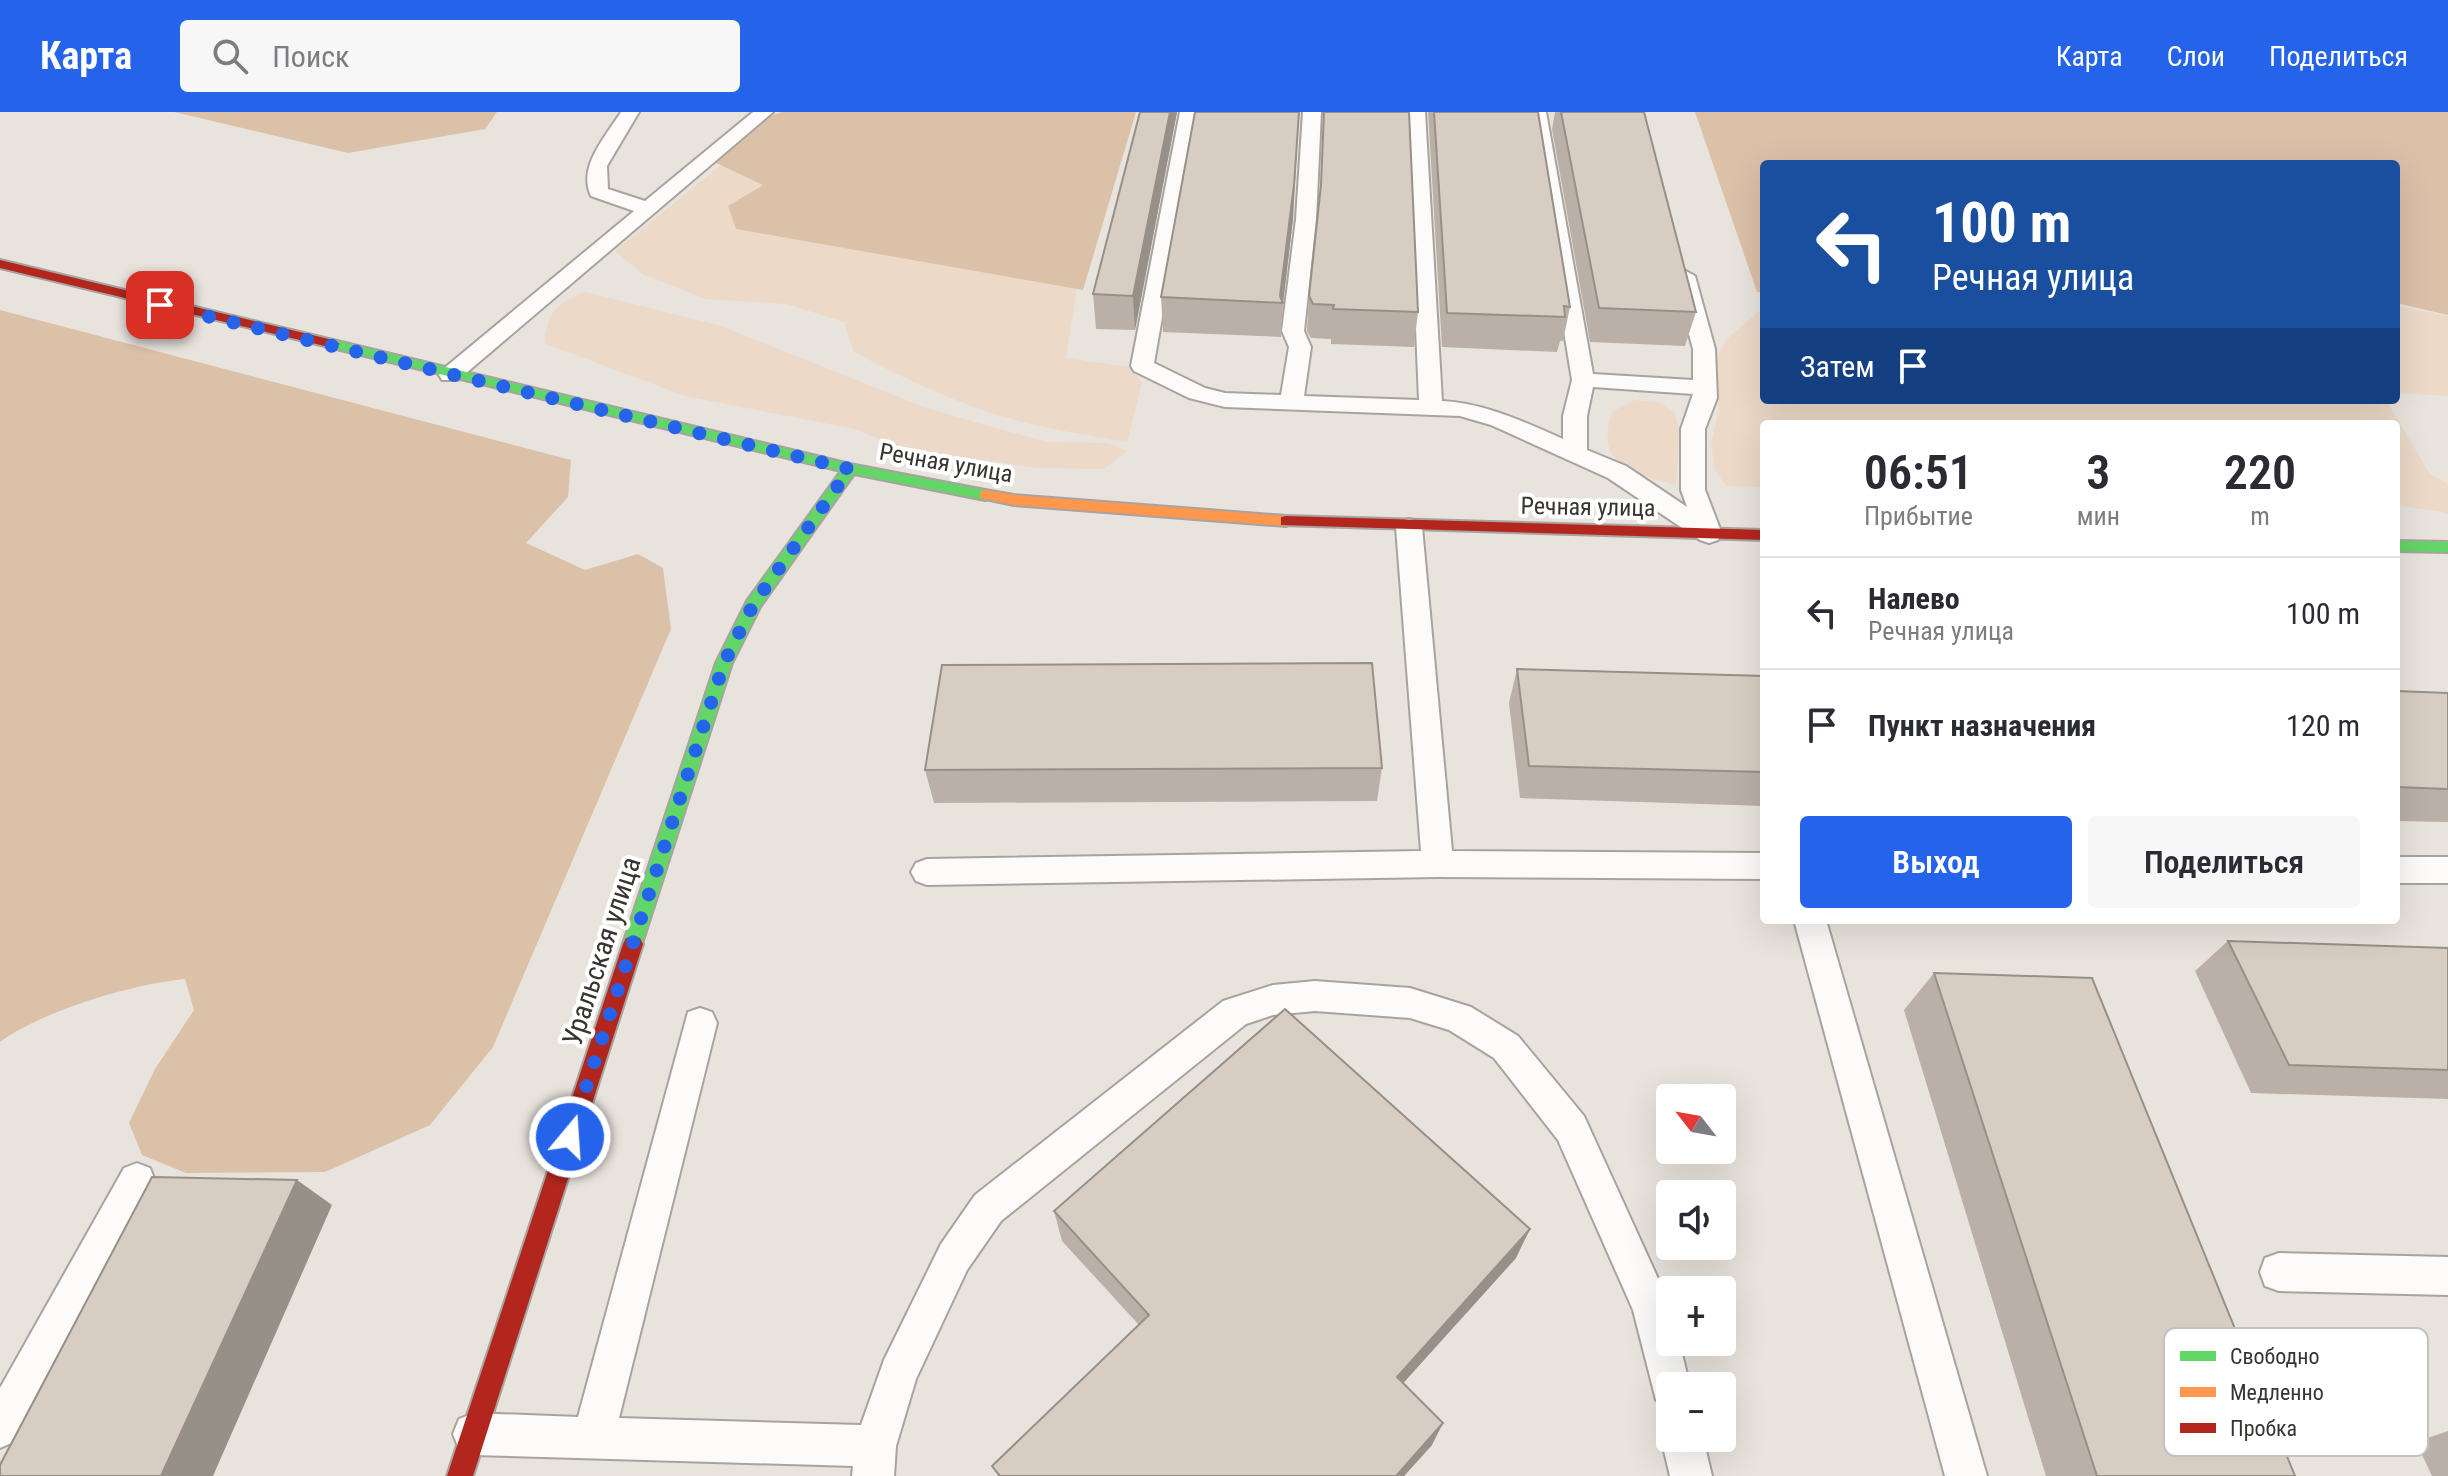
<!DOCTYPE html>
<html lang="ru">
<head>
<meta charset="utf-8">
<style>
	body { margin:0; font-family:"Roboto Condensed",sans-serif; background:#f7f7f7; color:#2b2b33; height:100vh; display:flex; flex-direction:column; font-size:30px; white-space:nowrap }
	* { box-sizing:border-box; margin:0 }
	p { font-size:26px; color:#7c7c81 }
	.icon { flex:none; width:44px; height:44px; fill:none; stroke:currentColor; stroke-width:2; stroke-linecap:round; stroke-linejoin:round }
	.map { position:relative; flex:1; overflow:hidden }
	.details { position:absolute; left:1760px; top:308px; width:640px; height:504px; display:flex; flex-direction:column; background:#fff; border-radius:8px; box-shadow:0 8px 32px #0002 }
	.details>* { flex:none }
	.banner { position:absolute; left:1760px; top:48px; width:640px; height:244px; border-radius:8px; box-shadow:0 8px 32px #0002; background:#1a4fa0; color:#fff; overflow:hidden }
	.needle { width:52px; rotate:301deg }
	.controls { position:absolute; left:1656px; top:972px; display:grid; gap:16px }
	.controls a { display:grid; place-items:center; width:80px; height:80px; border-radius:8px; background:#fff; box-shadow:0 8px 32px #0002; font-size:40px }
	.pin { position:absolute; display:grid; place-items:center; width:68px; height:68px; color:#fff; margin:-34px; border-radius:16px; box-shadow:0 4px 12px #0006 }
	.me { position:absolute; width:88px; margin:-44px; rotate:18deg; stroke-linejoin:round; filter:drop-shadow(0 0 6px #0008) }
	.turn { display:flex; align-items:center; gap:28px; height:168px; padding:0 40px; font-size:36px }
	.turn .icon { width:104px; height:104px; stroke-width:2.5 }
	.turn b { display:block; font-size:56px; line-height:68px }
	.then { display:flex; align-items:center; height:76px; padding:0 40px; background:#0003; gap:16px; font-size:30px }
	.eta { display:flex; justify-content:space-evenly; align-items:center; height:136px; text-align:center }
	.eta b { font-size:48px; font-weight:600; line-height:56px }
	.action { display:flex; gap:16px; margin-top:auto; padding:16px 40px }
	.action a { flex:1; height:92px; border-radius:8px; background:#2563eb; color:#fff; font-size:32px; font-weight:600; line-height:92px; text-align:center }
	.action a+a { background:#f7f7f7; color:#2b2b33 }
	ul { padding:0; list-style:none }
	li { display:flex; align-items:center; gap:24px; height:112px; padding:0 40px; border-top:2px solid #e1e1e2 }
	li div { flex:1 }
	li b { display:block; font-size:30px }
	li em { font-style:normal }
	header { display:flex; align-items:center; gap:48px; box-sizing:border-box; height:112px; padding:0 40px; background:#2563eb; color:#fff }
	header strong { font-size:38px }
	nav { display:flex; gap:44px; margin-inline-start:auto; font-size:28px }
	.search { width:560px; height:72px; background:#f7f7f7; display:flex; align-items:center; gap:20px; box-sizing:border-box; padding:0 28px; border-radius:8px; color:#7c7c81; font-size:30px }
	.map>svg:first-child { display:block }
	.green { fill:#ecd9c8 }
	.forest { fill:#dcc1a9 }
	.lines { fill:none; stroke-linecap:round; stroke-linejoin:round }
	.lane-casing { stroke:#a8a39e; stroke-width:4 }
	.fast-casing { stroke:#a8a39e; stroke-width:4 }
	.slow-casing { stroke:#a8a39e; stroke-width:4 }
	.jam-casing { stroke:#a8a39e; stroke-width:4 }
	.lane { fill:#fcfbfa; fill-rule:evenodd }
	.fast { fill:#63d668; fill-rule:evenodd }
	.slow { fill:#ff974d; fill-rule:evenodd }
	.jam { fill:#b3261e; fill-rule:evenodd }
	.wall { fill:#bab0a7 }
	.shaded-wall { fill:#979088 }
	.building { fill:#d8cdc2; stroke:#979088; stroke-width:2 }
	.route { stroke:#2563eb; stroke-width:14; stroke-dasharray:0 25.2 }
	.labels { text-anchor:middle; stroke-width:8; stroke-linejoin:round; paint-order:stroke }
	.far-street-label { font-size:24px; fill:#383430; stroke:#fff }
	.street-label { font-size:28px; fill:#383430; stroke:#fff }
	.key { fill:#fff; stroke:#c3c2c1; stroke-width:2 }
	.key-label { font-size:22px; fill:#383430 }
</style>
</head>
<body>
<header>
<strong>Карта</strong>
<div class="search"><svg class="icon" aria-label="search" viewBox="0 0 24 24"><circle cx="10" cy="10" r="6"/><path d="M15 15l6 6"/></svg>Поиск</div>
<nav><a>Карта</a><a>Слои</a><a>Поделиться</a></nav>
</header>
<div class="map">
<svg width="2448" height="1364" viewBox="0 0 2448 1364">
	<rect width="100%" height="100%" fill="#e9e3dd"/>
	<path class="green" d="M721,53L763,72L728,94L736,117L1077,175L1066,246L1129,255L1142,271L1127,330C1080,322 1033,315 988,300C941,284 897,263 854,240L844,210L787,192L706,187L644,163L615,139Z
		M585,180L718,213L927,296L988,314L1048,330L1108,331L1127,339L1104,357L1037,356L900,336L855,317L685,284L544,231C549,197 555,193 585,180Z
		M2396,194L2448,204V284L2396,281Z
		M1764,195V288H2386L2430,362L2448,372V401L2396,393V312H1764V375L1726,374L1715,358L1711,331L1719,299L1712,253L1727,227Z
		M1635,288L1658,290L1675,301L1679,319L1676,373C1634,362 1592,352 1613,299Z"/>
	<path class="forest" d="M174,0H497L485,17L348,41Z
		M782,0H1136L1083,178L736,117L728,94L763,73L716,51L757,9Z
		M1695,0H2448V203L2396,191V52H1764V181L1757,180Z
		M0,198L571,348L568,385L526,431L585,458L638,442L663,456L671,517L493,935L430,1013L325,1060L186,1061L142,1043L129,1011L155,957L194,898L185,867C132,872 42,899 0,930Z"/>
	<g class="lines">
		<defs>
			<path id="lane" d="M621,0H639L607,54L608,77L645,89L753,0H773L458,268H442L439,263L442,258L634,99L591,84C577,55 606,24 621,0Z
				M1180,0H1198L1154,251L1205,276L1225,281L1281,283L1289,235L1282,219L1296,107L1303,0H1321L1316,107L1304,219L1311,235L1304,284L1419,288L1407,0H1425L1442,289C1485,291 1524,310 1563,327V304L1572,268L1528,0H1546L1593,262L1693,268V237L1673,164L1684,158L1695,164L1715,237L1717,286L1705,317V378L1722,422L1718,428L1709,431L1700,428L1608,366L1491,313L1460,304L1225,295L1189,286L1134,259L1131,254ZM1593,275L1693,282L1681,317V378L1687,395L1626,354L1587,338V304Z
				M1409,407L1418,409L1422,415L1452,739L1764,741V767L1438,765L927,773L916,769L911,760L916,751L927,747L1421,739L1396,415L1400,409Z
				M2396,745H2448V771H2396Z
				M1794,808H1826L1987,1364H1945Z
				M1315,869L1410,876L1471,895L1518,924L1584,1004L1670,1193V1230H1679L1690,1274H1670V1294L1656,1288L1633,1198L1558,1028L1494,946L1449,918L1410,906L1315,899L1273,903L1246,912L1001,1109L967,1158L916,1267L896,1334L894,1364H852L853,1354L474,1343L459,1337L453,1322L459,1307L474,1301L578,1305L688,900L700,896L712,900L717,911L619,1306L861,1313L884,1248L941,1132L975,1083L1223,889L1273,873Z
				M137,1051L150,1056L155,1069L150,1082L14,1330L0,1336V1276L124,1056Z
				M2279,1141L2448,1145V1183L2279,1179L2265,1174L2260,1160L2265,1146Z
				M1670,1310V1326H1703L1712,1364H1670L1661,1326Z"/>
			<path id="fast" d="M333,228L850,352L985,378L992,383L985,388L854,362L760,495L732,551L640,838L633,840L626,838L623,832L716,551L747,489L841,359L328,235L326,232Z
				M2396,429L2448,430V440L2396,439Z"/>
			<path id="slow" d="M985,378L1014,383L1286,404L1294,409L1286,414L1014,393L980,386V380Z"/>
			<path id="jam" d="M0,148L333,228L340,232L333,236L0,156Z
				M1286,404L1764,418V428L1281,413V405Z
				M633,824L640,826L643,832L473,1364H447L623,832L626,826Z"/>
		</defs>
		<use href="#lane" class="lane-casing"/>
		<use href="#fast" class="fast-casing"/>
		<use href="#slow" class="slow-casing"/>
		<use href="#jam" class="jam-casing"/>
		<use href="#lane" class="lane"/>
		<use href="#fast" class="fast"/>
		<use href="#slow" class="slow"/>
		<use href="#jam" class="jam"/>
	</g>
	<path class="wall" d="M1140,0H1177L1135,218L1096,217L1093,182Z
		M1428,0H1538L1570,195L1563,229H1560L1557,240L1442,235Z
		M1555,0H1644L1696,200L1685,234L1590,230L1552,17Z
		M1293,107L1283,190L1281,225L1163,220L1161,185Z
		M1309,184L1418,200L1414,235L1331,232V227L1311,226L1307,219Z
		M1517,557L1764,564V694L1520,686L1509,591Z
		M2396,579L2448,581V710L2396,709Z
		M1382,656L1377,689L934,691L925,658Z
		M2228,829L2448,836V987L2251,981L2195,859Z
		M1934,861L2295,1364H2046L1904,898Z
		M1054,1099L1516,1146L1403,1271L1432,1333L1404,1364H998L992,1354L1139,1213L1062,1129Z
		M2448,1319V1364H2432L2416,1330Z"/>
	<path class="shaded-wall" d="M1170,0H1177L1135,218L1133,184Z
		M1299,0L1293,107L1283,191H1280Z
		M297,1068L332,1093L213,1364H161Z
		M1530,1117L1516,1146L1388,1288L1397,1265Z
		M1443,1311L1432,1333L1404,1364H1396Z"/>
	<path class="building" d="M1140,0H1170L1133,184L1093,182Z
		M1195,0H1299L1294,73L1280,184L1283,191L1161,185Z
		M1324,0H1409L1418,200L1333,197L1334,193L1313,192L1309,184L1321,73Z
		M1434,0H1538L1570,195L1564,194L1565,205L1447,201Z
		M1561,0H1644L1696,200L1599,196Z
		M1372,551L1382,656L925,658L942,553Z
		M1517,557L1764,564V660L1529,654Z
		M2396,579L2448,581V677L2396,675Z
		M2228,829L2448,836V958L2289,953Z
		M1934,861L2092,866L2295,1364H2097Z
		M1285,897L1530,1117L1397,1265L1443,1311L1396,1364H1000L992,1354L1149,1203L1054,1099Z
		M152,1065L297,1068L161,1364H0V1353Z"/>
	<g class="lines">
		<path class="route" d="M160,193L850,357L753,493L724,551L570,1025"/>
	</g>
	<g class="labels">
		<g class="far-street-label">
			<text transform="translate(946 351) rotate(10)" y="8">Речная улица</text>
			<text transform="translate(1588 395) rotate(1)" y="8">Речная улица</text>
		</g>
		<g class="street-label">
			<text transform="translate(601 839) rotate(-72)" y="10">Уральская улица</text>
		</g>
	</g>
	<rect x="2164" y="1216" width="264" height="128" rx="12" class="key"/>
	<rect x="2180" y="1239" width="36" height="10" fill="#63d668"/>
	<rect x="2180" y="1275" width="36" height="10" fill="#ff974d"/>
	<rect x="2180" y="1311" width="36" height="10" fill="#b3261e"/>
	<g class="key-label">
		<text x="2230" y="1252">Свободно</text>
		<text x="2230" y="1288">Медленно</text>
		<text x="2230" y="1324">Пробка</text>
	</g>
</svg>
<div class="controls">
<a><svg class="needle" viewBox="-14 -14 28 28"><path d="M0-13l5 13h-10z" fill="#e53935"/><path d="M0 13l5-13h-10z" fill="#7c7c81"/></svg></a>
<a><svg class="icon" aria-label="sound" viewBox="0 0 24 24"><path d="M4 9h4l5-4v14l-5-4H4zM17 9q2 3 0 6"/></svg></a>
<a>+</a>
<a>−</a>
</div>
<div class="pin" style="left:160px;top:193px;background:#d93025"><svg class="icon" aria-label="arrive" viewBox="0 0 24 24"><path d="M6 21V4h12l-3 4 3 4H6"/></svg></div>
<svg class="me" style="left:570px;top:1025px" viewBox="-20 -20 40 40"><circle r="17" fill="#2563eb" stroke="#fff" stroke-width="3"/><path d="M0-11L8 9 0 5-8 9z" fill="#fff"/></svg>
<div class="banner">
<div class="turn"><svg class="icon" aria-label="left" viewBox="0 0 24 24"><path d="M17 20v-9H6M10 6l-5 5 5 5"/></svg><div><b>100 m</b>Речная улица</div></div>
<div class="then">Затем<svg class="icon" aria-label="arrive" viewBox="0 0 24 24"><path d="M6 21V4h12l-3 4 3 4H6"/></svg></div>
</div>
<section class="details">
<div class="eta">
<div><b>06:51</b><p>Прибытие</p></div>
<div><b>3</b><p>мин</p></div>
<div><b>220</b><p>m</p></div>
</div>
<ul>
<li><svg class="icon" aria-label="left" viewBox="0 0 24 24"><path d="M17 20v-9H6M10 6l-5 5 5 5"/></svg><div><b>Налево</b><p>Речная улица</p></div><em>100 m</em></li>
<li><svg class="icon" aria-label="arrive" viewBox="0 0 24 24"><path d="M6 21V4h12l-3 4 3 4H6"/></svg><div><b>Пункт назначения</b></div><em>120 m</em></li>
</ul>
<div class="action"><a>Выход</a><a>Поделиться</a></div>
</section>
</div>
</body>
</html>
